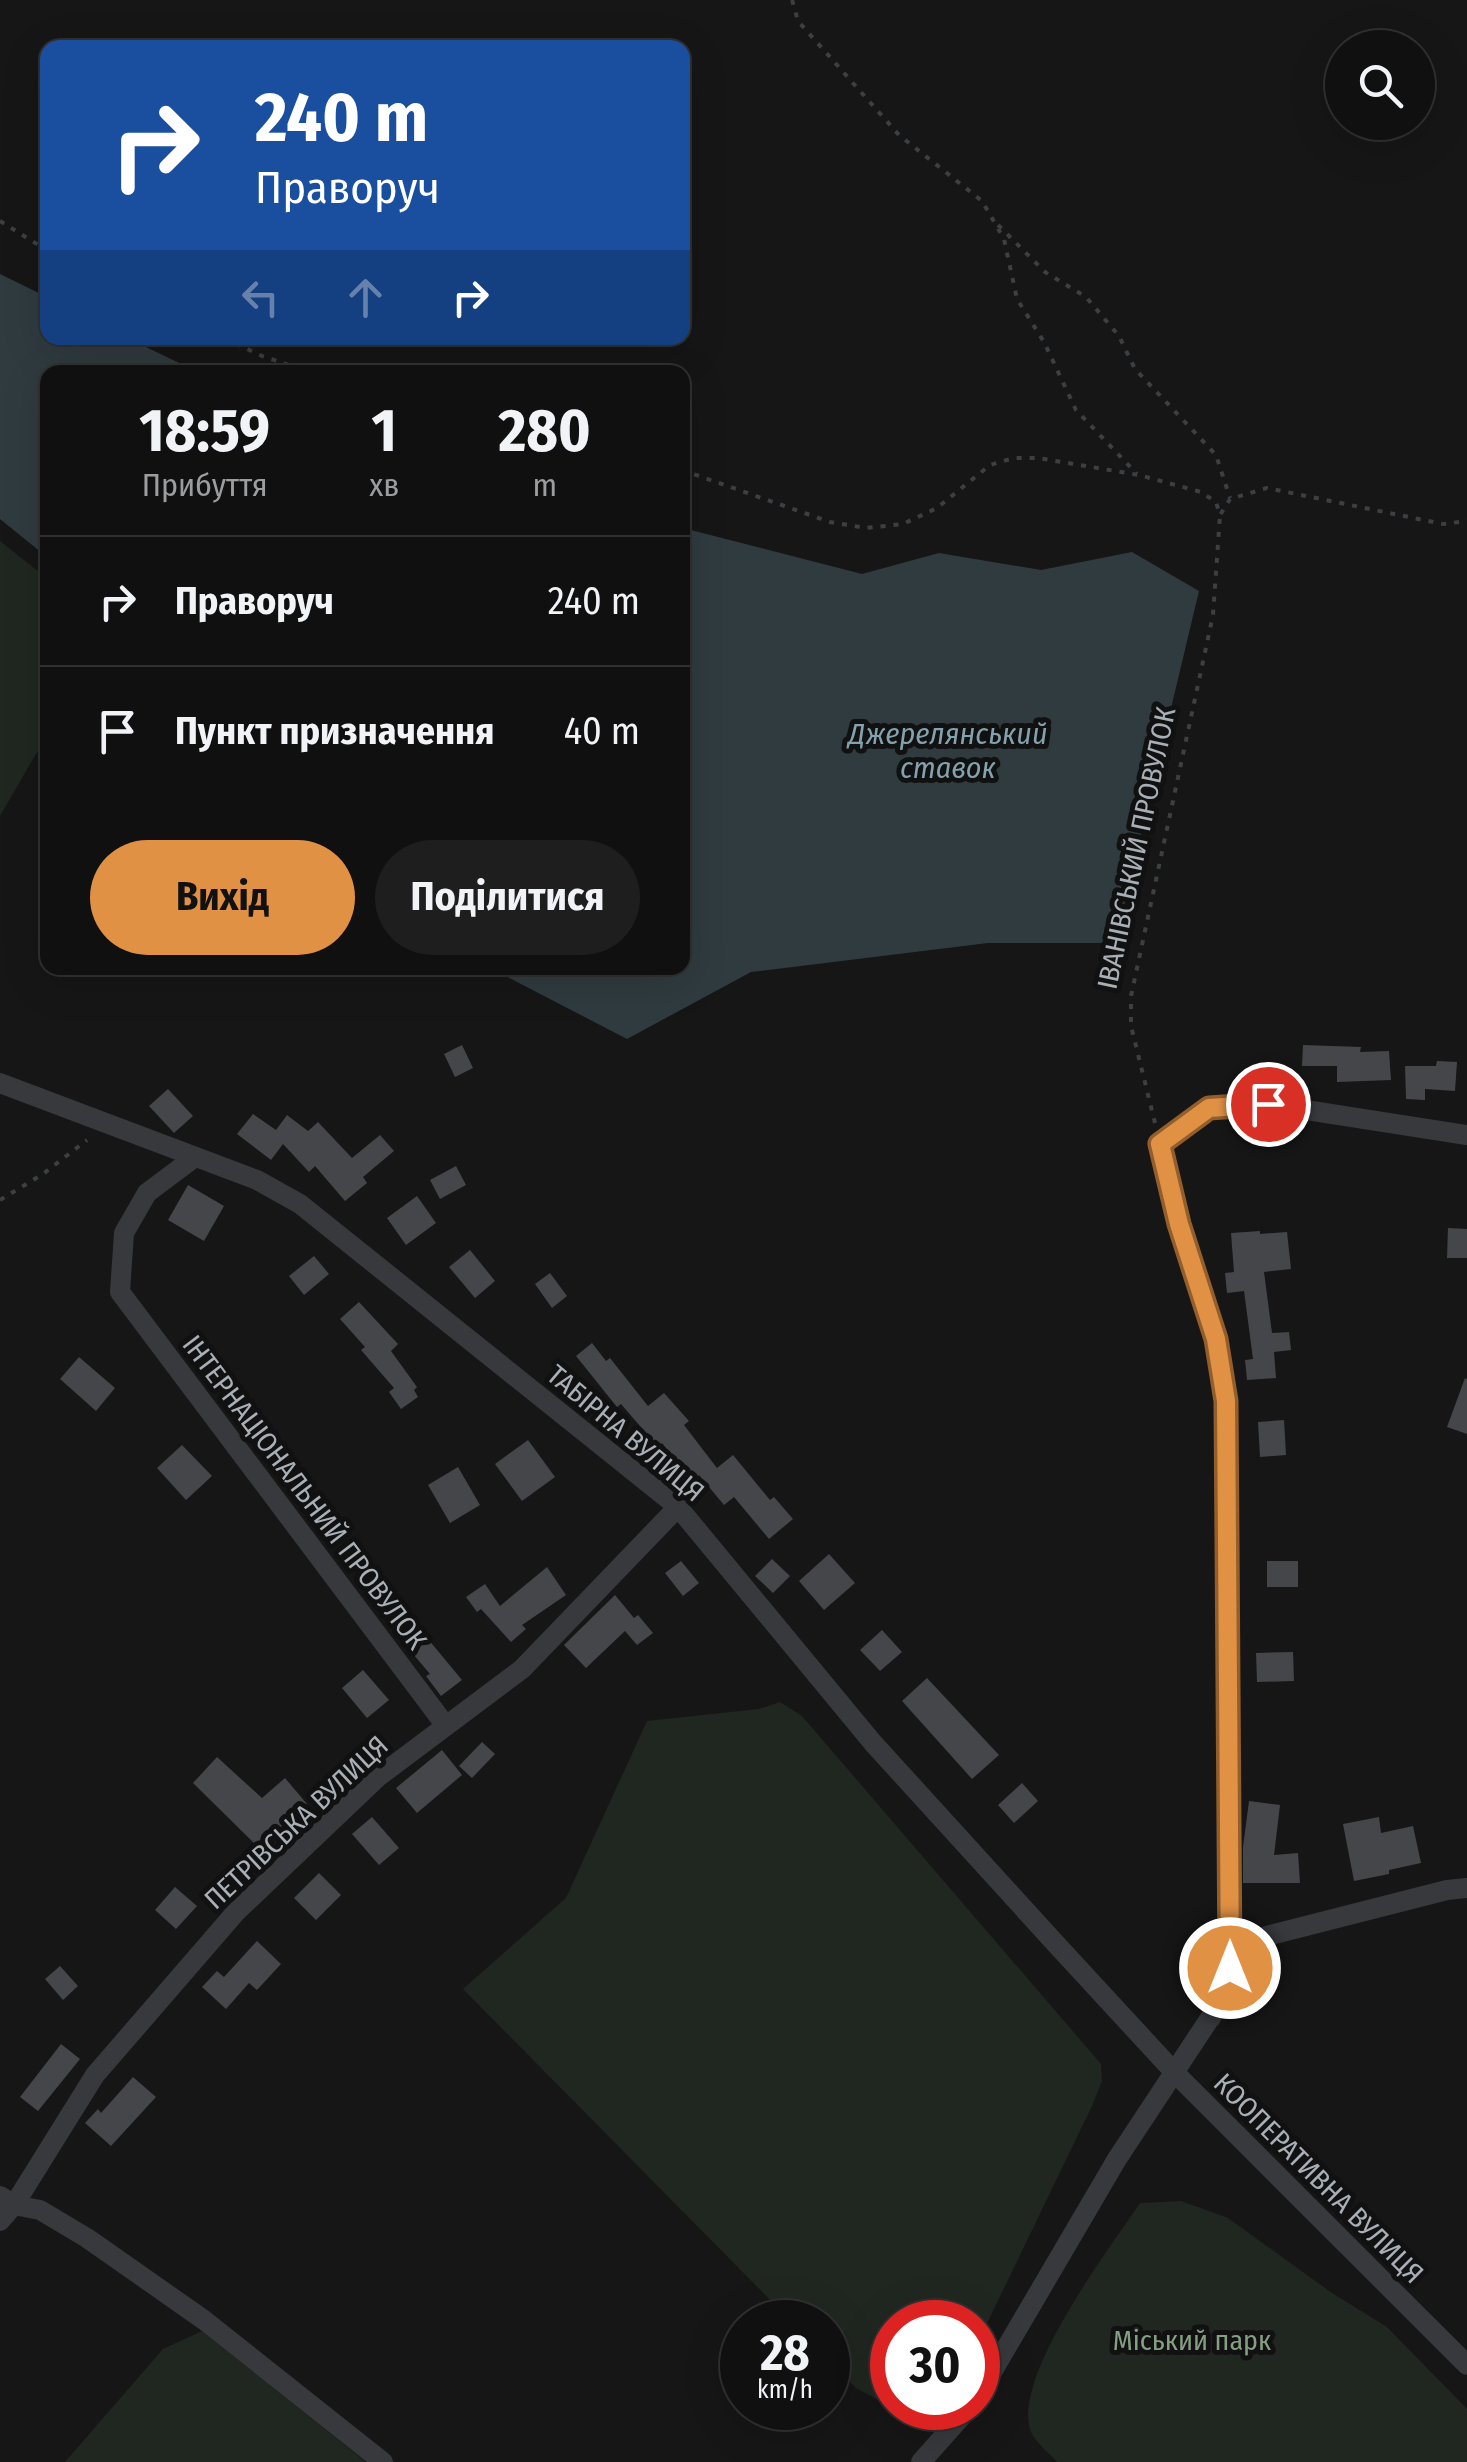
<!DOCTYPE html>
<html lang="uk">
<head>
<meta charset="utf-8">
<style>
	body { margin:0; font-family:"Fira Sans Condensed",sans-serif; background:#1e1e1f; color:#f1f3f6; height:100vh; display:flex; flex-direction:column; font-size:38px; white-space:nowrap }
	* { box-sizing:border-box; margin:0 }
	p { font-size:32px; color:#9c9d9f }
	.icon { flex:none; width:55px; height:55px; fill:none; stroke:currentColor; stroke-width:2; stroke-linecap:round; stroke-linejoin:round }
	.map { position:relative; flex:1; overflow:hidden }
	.sheet { position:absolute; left:40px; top:365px; width:650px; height:610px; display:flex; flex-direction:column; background:#101011; border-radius:20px; box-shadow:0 10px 40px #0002,0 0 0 2px #303031 }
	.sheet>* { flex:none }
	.hud { position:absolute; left:40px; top:40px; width:650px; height:305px; border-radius:20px; box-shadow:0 10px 40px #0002,0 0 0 2px #303031; background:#1a4fa0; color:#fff; overflow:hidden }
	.tools { position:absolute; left:1325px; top:30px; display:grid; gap:20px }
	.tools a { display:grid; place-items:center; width:110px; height:110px; border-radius:50%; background:#101011; box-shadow:0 10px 40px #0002,0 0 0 2px #303031; font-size:50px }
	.speed { position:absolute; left:720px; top:2300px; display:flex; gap:20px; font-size:50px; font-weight:700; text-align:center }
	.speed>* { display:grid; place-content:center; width:130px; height:130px; border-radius:50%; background:#101011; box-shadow:0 10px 40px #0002,0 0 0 2px #303031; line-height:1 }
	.speed small { font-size:25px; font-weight:400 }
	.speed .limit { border:15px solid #d22; background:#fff; color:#111 }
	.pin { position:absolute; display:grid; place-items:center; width:85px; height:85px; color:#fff; margin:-42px; border:5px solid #fff; border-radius:50%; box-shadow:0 2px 10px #0007 }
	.me { position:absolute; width:110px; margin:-55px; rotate:0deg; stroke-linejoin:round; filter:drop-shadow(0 0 8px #0008) }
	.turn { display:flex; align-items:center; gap:35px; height:210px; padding:0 50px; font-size:45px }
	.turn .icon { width:130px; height:130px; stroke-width:2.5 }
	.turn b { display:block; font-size:70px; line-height:85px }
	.lanes { display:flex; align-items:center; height:95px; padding:0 50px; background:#0003; justify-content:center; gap:50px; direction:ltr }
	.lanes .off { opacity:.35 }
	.eta { display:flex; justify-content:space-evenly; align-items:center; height:170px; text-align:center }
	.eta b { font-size:60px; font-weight:700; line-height:70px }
	.button { display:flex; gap:20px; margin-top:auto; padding:20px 50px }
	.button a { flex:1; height:115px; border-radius:60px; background:#e19144; color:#111; font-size:40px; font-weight:700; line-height:115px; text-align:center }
	.button a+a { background:#1e1e1f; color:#f1f3f6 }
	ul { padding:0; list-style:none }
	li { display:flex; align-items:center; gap:30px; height:130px; padding:0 50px; border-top:2px solid #303031 }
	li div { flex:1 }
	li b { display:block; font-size:38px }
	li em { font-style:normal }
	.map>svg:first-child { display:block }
	.green { fill:#202720 }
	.water { fill:#303b3f }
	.building { fill:#45464a }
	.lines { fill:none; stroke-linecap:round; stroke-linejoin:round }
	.path { stroke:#3d4043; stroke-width:4; stroke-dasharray:5 8; stroke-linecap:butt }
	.street { stroke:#37393c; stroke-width:20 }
	.route-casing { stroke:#925e2c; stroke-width:25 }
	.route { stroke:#e19144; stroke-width:18 }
	.labels { text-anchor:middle; stroke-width:10; stroke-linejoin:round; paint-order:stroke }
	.street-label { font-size:28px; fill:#a9afb6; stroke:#111112 }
	.park-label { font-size:28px; fill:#859f82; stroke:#111112 }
	.water-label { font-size:30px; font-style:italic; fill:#83a2ae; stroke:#111112 }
</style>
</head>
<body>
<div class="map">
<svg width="1467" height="2462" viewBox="0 0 1467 2462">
	<rect width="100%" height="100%" fill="#161617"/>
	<path class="green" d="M0,541L48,579L47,735L0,816Z
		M780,1702L802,1716L1101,2064L1102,2081L1092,2106L978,2342V2322H892V2408H919L904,2414L856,2388L828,2359V2322H792L463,1989L566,1898L647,1721L759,1709Z
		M1181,2201L1228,2218L1332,2293L1387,2327L1467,2409V2462H1057C1050,2454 1035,2442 1031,2432C1010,2379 1110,2248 1140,2203Z
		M202,2331L366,2462H65L163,2349Z"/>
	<path class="water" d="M0,274L47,297L48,338H127L198,372H48L47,557L0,519Z
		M683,528L862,574L939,553L1041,570L1132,552L1199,591L1115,943H988L751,972L627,1039L490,968H682Z"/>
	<path class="building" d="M462,1045L473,1068L455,1077L444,1054Z
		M1303,1045L1361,1047L1360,1052L1389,1051L1391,1080L1337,1082V1066H1302Z
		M1437,1061L1457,1062L1455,1091L1425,1089V1100L1406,1099L1405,1066H1436Z
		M168,1089L193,1116L174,1133L149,1106Z
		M253,1114L276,1130L287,1115L308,1131L318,1122L352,1158L380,1135L394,1151L363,1177L367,1183L345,1201L315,1166L309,1172L283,1144L271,1160L237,1134Z
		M456,1166L466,1185L440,1199L430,1180Z
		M188,1185L224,1206L204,1241L168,1220Z
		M417,1196L436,1223L406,1245L387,1218Z
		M1448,1228L1467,1229V1258H1447Z
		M1260,1231V1234L1287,1232L1291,1269L1264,1272L1272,1333L1289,1332L1291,1350L1274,1352L1276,1378L1247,1380L1245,1360L1253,1359L1244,1291L1227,1293L1225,1273L1234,1272L1231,1233Z
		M470,1250L495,1281L475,1298L449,1267Z
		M314,1256L329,1274L304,1295L289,1276Z
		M550,1273L567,1296L552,1308L535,1284Z
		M359,1302L398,1344L391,1351L417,1387L414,1390L418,1397L401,1409L389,1392L394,1388L361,1350L365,1347L340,1319Z
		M592,1343L606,1361L610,1358L648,1406L664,1393L689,1421L684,1425L717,1468L733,1455L770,1500L774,1497L793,1519L769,1539L734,1497L724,1505L699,1475L691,1481L662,1443L658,1447L621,1404L617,1407L576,1356Z
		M79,1357L115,1388L96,1411L60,1379Z
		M1465,1378L1467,1379V1434L1447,1427Z
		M1284,1420L1286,1455L1260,1457L1258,1422Z
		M528,1440L555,1477L522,1501L495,1464Z
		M182,1445L212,1476L186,1500L157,1468Z
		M458,1467L480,1505L450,1523L428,1485Z
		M829,1554L855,1583L824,1610L799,1581Z
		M772,1559L790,1576L773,1593L755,1576Z
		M681,1561L699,1583L683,1596L665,1573Z
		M1267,1561H1298V1587H1267Z
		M547,1567L566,1595L522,1625L526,1629L511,1642L481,1609L477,1612L466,1597L485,1584L500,1606Z
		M615,1595L634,1618L638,1615L653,1633L637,1645L625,1631L586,1668L564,1645Z
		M418,1627L462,1680L441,1696L426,1676L430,1674L402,1641Z
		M882,1630L902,1652L880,1671L860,1650Z
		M1293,1652L1294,1681L1257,1682L1256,1653Z
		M363,1670L389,1700L367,1718L342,1688Z
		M927,1678L999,1755L972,1779L902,1701Z
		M482,1742L495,1754L472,1778L459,1766Z
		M442,1750L462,1775L417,1813L396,1788Z
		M217,1757L262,1798L285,1778L307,1804L258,1847L193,1783Z
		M1022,1783L1038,1801L1014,1823L998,1805Z
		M1249,1801L1280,1805L1274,1855L1298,1853L1300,1883H1243V1847Z
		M372,1817L399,1848L379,1865L352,1834Z
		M1379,1817L1381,1833L1413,1826L1421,1863L1389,1870V1874L1354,1881L1343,1824Z
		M319,1873L341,1895L316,1920L294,1898Z
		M175,1887L197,1906L176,1929L155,1910Z
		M257,1941L281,1964L257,1990L249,1983L226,2009L202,1987L217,1971L224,1977Z
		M60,1966L78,1986L63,2000L45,1979Z
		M61,2044L80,2059L38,2111L20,2097Z
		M133,2077L156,2097L111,2146L85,2123L98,2109L101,2113Z"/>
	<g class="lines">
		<path class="path" d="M792,0L798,21L899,135L982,201L1004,239L1017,299L1044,342L1076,410L1137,474
			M0,221L48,251
			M998,225L1045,272L1086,297L1119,336L1135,369L1216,455L1230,498
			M224,338L262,356L310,372
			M682,470L830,522L866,528L903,524L937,508L990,465L1014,458H1038L1139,475L1201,492L1216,502L1220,515L1230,499L1267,488L1443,524L1467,521
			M1155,1123L1131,1026V996L1213,615L1220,515
			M0,1200L43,1174L87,1140"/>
		<path class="street" d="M0,1083L257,1180L300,1204L678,1507L873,1743L1056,1944L1175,2073L1467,2365
			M195,1157L147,1193L124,1233L120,1292L446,1726
			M1231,1984L1259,1938L1447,1890L1467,1888
			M1211,2018L1230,1968L1226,1401L1216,1339L1179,1224L1160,1144L1209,1108L1268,1104L1467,1135
			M0,2196L14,2205L40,2210L87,2238L204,2320L383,2462
			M0,2221L14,2205L95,2075L236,1912L378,1777L522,1669L678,1507
			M978,2396L1117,2159L1216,2009
			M921,2462L969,2408"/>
	</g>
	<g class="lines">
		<defs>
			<path id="route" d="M1230,1968L1226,1401L1216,1339L1179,1224L1160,1144L1209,1108L1268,1104"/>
		</defs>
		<use href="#route" class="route-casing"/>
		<use href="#route" class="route"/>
	</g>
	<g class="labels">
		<g class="street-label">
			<text transform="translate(1136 848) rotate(-78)" y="10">ІВАНІВСЬКИЙ ПРОВУЛОК</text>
			<text transform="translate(626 1433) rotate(40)" y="10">ТАБІРНА ВУЛИЦЯ</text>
			<text transform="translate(305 1492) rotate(53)" y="10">ІНТЕРНАЦІОНАЛЬНИЙ ПРОВУЛОК</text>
			<text transform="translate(296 1822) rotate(-43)" y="10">ПЕТРІВСЬКА ВУЛИЦЯ</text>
			<text transform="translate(1319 2178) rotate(45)" y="10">КООПЕРАТИВНА ВУЛИЦЯ</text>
		</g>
		<g class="park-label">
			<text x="1192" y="2350">Міський парк</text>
		</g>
		<g class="water-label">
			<text x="948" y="744">Джерелянський<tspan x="948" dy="34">ставок</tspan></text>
		</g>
	</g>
</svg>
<div class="tools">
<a><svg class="icon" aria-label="search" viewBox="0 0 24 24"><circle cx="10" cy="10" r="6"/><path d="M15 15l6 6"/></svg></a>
</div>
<div class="speed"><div>28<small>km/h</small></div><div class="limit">30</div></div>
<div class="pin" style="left:1268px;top:1104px;background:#d93025"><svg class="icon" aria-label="arrive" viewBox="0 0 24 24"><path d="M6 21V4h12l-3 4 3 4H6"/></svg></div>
<svg class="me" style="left:1230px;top:1968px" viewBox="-20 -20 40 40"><circle r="17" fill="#e19144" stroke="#fff" stroke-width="3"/><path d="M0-11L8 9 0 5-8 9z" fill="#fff"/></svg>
<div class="hud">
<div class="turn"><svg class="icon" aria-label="right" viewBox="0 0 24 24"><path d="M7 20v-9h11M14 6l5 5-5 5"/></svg><div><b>240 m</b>Праворуч</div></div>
<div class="lanes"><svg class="icon off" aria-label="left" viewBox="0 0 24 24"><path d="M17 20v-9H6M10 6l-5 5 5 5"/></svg><svg class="icon off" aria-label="ahead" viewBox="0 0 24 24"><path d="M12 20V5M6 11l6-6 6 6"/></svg><svg class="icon" aria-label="right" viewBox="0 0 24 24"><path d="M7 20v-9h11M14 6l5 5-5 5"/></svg></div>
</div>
<section class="sheet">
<div class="eta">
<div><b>18:59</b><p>Прибуття</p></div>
<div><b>1</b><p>хв</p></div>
<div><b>280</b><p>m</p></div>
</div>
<ul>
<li><svg class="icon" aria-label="right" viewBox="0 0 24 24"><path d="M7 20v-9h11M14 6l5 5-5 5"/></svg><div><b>Праворуч</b></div><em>240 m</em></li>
<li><svg class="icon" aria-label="arrive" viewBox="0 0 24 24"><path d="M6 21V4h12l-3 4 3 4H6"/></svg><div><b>Пункт призначення</b></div><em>40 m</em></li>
</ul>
<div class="button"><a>Вихід</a><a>Поділитися</a></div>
</section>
</div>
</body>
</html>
